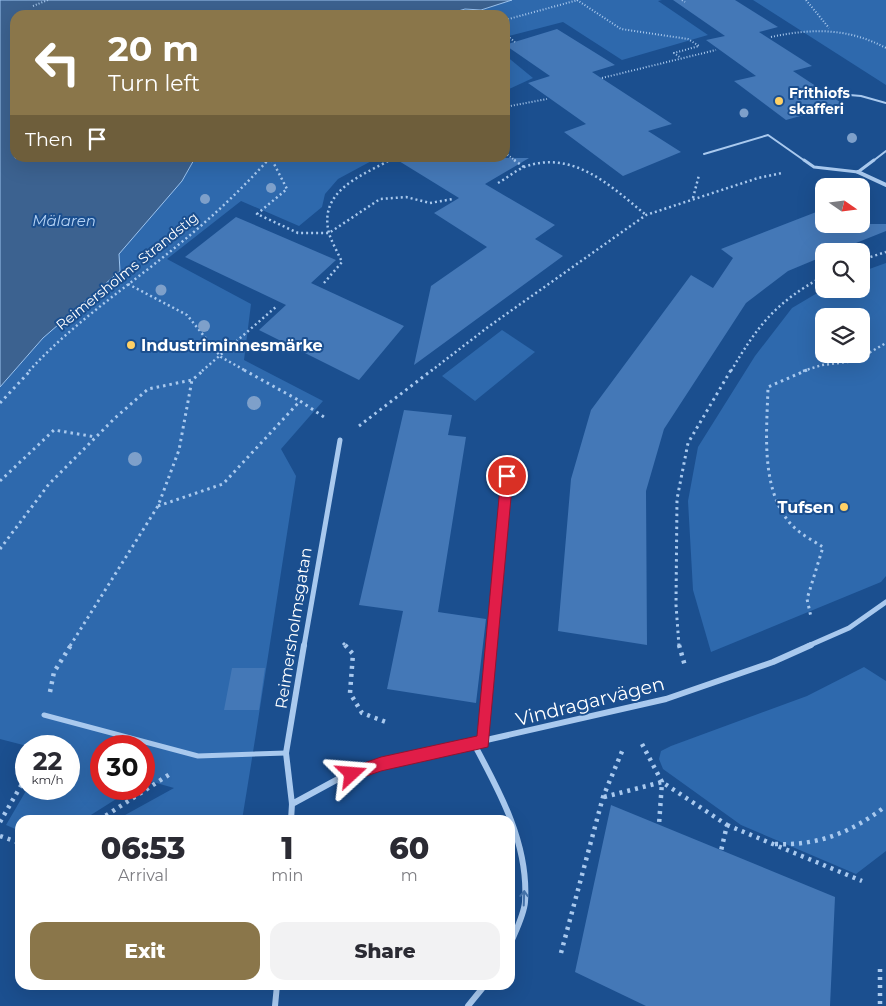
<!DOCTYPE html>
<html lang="en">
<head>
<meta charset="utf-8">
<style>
	body { margin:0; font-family:Montserrat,sans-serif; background:#f2f2f3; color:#2b2b33; height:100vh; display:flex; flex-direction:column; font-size:19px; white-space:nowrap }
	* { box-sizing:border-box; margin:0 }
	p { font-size:16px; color:#7c7c81 }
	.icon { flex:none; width:28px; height:28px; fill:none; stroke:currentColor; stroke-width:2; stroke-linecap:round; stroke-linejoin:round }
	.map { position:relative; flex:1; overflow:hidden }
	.panel { position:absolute; left:15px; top:815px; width:500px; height:175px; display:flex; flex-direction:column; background:#fff; border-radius:15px; box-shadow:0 5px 20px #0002 }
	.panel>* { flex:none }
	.banner { position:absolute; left:10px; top:10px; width:500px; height:152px; border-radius:15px; box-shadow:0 5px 20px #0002; background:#8a764a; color:#fff; overflow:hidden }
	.needle { width:32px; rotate:104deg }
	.tools { position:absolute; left:815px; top:178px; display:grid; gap:10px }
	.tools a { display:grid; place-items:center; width:55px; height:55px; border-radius:10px; background:#fff; box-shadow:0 5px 20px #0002; font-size:25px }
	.speed { position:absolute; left:15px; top:735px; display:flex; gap:10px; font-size:25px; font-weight:700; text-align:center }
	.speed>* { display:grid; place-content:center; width:65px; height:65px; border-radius:50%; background:#fff; box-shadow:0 5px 20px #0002; line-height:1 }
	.speed small { font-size:12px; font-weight:400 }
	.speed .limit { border:8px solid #d22; background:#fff; color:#111 }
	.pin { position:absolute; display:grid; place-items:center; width:42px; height:42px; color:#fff; margin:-21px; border:2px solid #fff; border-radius:50%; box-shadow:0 1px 5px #0007 }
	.me { position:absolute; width:55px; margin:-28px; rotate:71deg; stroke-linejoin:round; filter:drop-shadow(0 0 4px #0008) }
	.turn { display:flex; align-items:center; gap:18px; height:105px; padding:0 15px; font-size:22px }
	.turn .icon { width:65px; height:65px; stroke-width:2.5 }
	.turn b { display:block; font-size:35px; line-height:42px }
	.then { display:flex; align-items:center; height:48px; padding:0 15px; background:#0003; gap:10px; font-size:19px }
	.eta { display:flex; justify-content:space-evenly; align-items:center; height:85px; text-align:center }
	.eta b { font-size:30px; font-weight:800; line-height:35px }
	.action { display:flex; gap:10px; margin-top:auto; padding:10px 15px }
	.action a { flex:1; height:58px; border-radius:15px; background:#8a764a; color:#fff; font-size:20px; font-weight:800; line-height:58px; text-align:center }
	.action a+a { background:#f2f2f3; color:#2b2b33 }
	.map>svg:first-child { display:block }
	.green { fill:#2e69ad; fill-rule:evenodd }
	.water { fill:#3c6290; stroke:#9cc4f0 }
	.building { fill:#4478b7 }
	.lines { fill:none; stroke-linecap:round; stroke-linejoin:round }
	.path-far3 { stroke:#a9c9ee; stroke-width:2; stroke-dasharray:1 2; stroke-linecap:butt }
	.path-far2 { stroke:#a9c9ee; stroke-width:2.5; stroke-dasharray:2 3; stroke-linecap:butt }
	.path-far1 { stroke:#a9c9ee; stroke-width:3; stroke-dasharray:2.5 4; stroke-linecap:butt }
	.path { stroke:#a9c9ee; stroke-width:4.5; stroke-dasharray:3 5; stroke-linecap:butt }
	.lane-far3 { stroke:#a9c9ee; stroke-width:2 }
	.lane-far2 { stroke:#a9c9ee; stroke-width:3 }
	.lane-far1 { stroke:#a9c9ee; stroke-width:4 }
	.lane { stroke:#a9c9ee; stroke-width:5 }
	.street-far2 { stroke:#a9c9ee; stroke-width:4 }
	.street-far1 { stroke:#a9c9ee; stroke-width:5 }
	.street { stroke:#a9c9ee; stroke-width:6 }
	.tree { fill:#7ea0ca }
	.oneway { stroke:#4674ac }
	.route { fill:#e11d48; stroke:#92132f }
	.poi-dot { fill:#ffd166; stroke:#1b4f8f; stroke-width:2 }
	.labels { text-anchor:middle; stroke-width:4; stroke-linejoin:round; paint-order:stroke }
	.far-poi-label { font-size:14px; font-weight:bold; fill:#fff; stroke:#1b4f8f; text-anchor:start }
	.far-street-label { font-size:14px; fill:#fff; stroke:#1b4f8f }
	.far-water-label { font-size:15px; font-style:italic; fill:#b5d3f5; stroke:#1b4f8f }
	.poi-label { font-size:16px; font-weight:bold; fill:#fff; stroke:#1b4f8f; text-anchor:start }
	.street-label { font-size:16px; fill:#fff; stroke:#1b4f8f }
	.near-street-label { font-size:19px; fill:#fff; stroke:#1b4f8f }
</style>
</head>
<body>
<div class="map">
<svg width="886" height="1006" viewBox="0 0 886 1006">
	<rect width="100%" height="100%" fill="#1b4f8f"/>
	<path class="green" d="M512,0H662L658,1L708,35L622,60L563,22L505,37V15H445L465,9L481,10Z
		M753,0H886V85Z
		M505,55L533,78L505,91Z
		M195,158H377L338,179L325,194L322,207L299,226L241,201L167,259L251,304L244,360L323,401L281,449L296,476C278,590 261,705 242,820H116L174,788L146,780L144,781V746H101V789H132L83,820H20V831L6,825L27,789H69V746H27L0,739V387L182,181Z
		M886,263V576L881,582L711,652L693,590L688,501L698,447L755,356L792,308L824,289H861V272ZM861,316V354H824V316Z
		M502,330L535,352L475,401L442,376Z
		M864,667L886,681V851L856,874L741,825L663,769L659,759L661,751L671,746L807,696Z"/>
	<path class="water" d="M0,0H512L481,10L465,9L445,15H15V158H195L182,181L119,254L120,271L43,338L0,387Z"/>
	<path class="building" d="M673,0H735L778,27L759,32L812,66L793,71L843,104L786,120L734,81L756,76L706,40L725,36Z
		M557,29L615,65L592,72L672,124L648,131L681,152L623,176L564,132L586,124L528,83L550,76L505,45Z
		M394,158H529L485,184L555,225L535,239L563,256L414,365L431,286L487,247L434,213L459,198Z
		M824,209V224H886V231L836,251H824V256L788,271L746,303L664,429L646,491L647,645L558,631L571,479L591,410L691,275L713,288L733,258L721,249Z
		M236,217L336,260L311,283L404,326L359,380L259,330L286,305L185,257Z
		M404,410L452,415L448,435L466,437L438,612L486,619L476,703L387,689L403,611L359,605Z
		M232,668H265L259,710H224Z
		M611,805L835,897L830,1006H646L575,972Z"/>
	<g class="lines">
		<path class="path-far3" d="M577,0L621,29L688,39L699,46L674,53L681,58
			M682,0L685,2
			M806,0L829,28
			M33,6L48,0
			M505,20L578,0
			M505,34L515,42
			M771,37C813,28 848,28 886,48
			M505,72L508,81L505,89
			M602,78L716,50
			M505,107L547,99
			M505,153L516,161
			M271,158L273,161
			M267,161L270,158
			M388,161L393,158"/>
		<path class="path-far2" d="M272,160L287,189L257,214L298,233H329L380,199L406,197L430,203L453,199
			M514,160L524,167
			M498,183C507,178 515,171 524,167C573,149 611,186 646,215
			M693,198L699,175
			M861,260L886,252
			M324,283L342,262C338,253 332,243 329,233C318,191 361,176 390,160
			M128,284L187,315L221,357L246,371
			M29,371C73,323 127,287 177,246C210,219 240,191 268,160
			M202,371L277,306
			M431,371L488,327L646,215L758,178L782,173
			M731,371C758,325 776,302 824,276
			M803,371L822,365L855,361L886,343"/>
		<path class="path-far1" d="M244,370L300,401
			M807,370L768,387C767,430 760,486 789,522C798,533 812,540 823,547L807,599L811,617
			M0,403L31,370
			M359,426L432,370
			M0,481L54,430L96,437
			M158,506L223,484L300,401L327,419
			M0,549L49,484L115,418L148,389L192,380L204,370
			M343,643L346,646
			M70,646L158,506L179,450L192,380
			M679,646L676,605L677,499L688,443L731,370"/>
		<path class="path" d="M345,645L353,654L350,693L362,713L386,722
			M679,645L685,666
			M50,692L54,672L71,645
			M642,744L662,782L659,825
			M604,797L662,782L727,825L721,851
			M99,820L170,774
			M0,822L26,777
			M727,825L862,881
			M0,836L20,843
			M775,844C818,846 852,832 886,806
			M561,953L603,797L623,749
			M880,969V1006"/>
		<path class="lane-far3" d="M838,94L861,96L886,103
			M704,154L768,135L805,161
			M873,161L886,151"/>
		<path class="lane-far2" d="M804,160L814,167L858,172L874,160"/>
		<path class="lane-far1" d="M492,646L507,476"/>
		<path class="lane" d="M44,715L198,756L286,753
			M483,740L492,645"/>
		<path class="street-far2" d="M858,172L886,185"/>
		<path class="street-far1" d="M304,646L340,440
			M808,646L849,628L886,602"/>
		<path class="street" d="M474,744C500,792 529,845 525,902C524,915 515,932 510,945
			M292,804L338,779L381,764L666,699L773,662L811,645
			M291,820L292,804L286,753L304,645
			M275,1006L277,985
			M468,1006L485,985"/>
	</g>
	<g class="tree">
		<circle cx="744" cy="113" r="4.5"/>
		<circle cx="852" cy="138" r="5"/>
		<circle cx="271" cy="188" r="5"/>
		<circle cx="205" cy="199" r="5"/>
		<circle cx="161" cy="290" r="5.5"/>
		<circle cx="204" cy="326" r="6"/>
		<circle cx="254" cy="403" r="7"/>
		<circle cx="135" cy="459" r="7"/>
	</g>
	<defs><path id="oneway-shaft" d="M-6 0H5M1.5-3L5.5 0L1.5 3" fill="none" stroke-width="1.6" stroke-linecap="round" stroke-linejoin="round" transform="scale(1.25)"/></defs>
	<use class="oneway" href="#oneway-shaft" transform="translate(524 898) rotate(-88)"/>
	<path class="route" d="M507,471L513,476L488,747L381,771L352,781L347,779L345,774L347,769L381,757L477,736L501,476Z"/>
	<g class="poi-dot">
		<circle cx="779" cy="101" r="5"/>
		<circle cx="131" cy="345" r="5"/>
		<circle cx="844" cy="507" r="5"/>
	</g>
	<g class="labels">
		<g class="far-poi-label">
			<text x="789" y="98">Frithiofs<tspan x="789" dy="16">skafferi</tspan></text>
		</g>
		<g class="far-street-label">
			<text transform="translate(127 271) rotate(-39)" y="5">Reimersholms Strandstig</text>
		</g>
		<g class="far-water-label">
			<text x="64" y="226">Mälaren</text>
		</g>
		<g class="poi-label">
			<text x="141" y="351">Industriminnesmärke</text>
			<text x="834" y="513" text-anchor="end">Tufsen</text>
		</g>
		<g class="street-label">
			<text transform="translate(293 628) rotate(-81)" y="6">Reimersholmsgatan</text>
		</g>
		<g class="near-street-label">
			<text transform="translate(590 701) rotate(-14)" y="7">Vindragarvägen</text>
		</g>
	</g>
</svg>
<div class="tools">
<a><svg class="needle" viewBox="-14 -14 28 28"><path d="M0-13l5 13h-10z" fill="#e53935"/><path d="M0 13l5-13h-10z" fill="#7c7c81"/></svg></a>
<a><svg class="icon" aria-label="search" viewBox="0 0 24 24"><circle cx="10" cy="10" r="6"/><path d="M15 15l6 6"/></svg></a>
<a><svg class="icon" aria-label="layers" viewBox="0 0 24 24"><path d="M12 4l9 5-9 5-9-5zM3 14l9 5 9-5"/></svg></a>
</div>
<div class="speed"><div>22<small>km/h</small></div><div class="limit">30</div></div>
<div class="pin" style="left:507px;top:476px;background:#d93025"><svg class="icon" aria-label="arrive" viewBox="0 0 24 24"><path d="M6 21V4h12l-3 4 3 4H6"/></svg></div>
<svg class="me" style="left:352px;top:774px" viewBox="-20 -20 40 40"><path d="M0-17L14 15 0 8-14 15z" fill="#e11d48" stroke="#fff" stroke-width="4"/></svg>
<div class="banner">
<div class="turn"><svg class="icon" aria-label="left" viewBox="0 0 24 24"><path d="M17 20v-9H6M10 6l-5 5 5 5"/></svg><div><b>20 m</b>Turn left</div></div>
<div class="then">Then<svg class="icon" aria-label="arrive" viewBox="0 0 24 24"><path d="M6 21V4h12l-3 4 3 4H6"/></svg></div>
</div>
<section class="panel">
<div class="eta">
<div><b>06:53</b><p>Arrival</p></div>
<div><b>1</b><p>min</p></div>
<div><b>60</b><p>m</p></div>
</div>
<div class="action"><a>Exit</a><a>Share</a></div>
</section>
</div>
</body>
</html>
